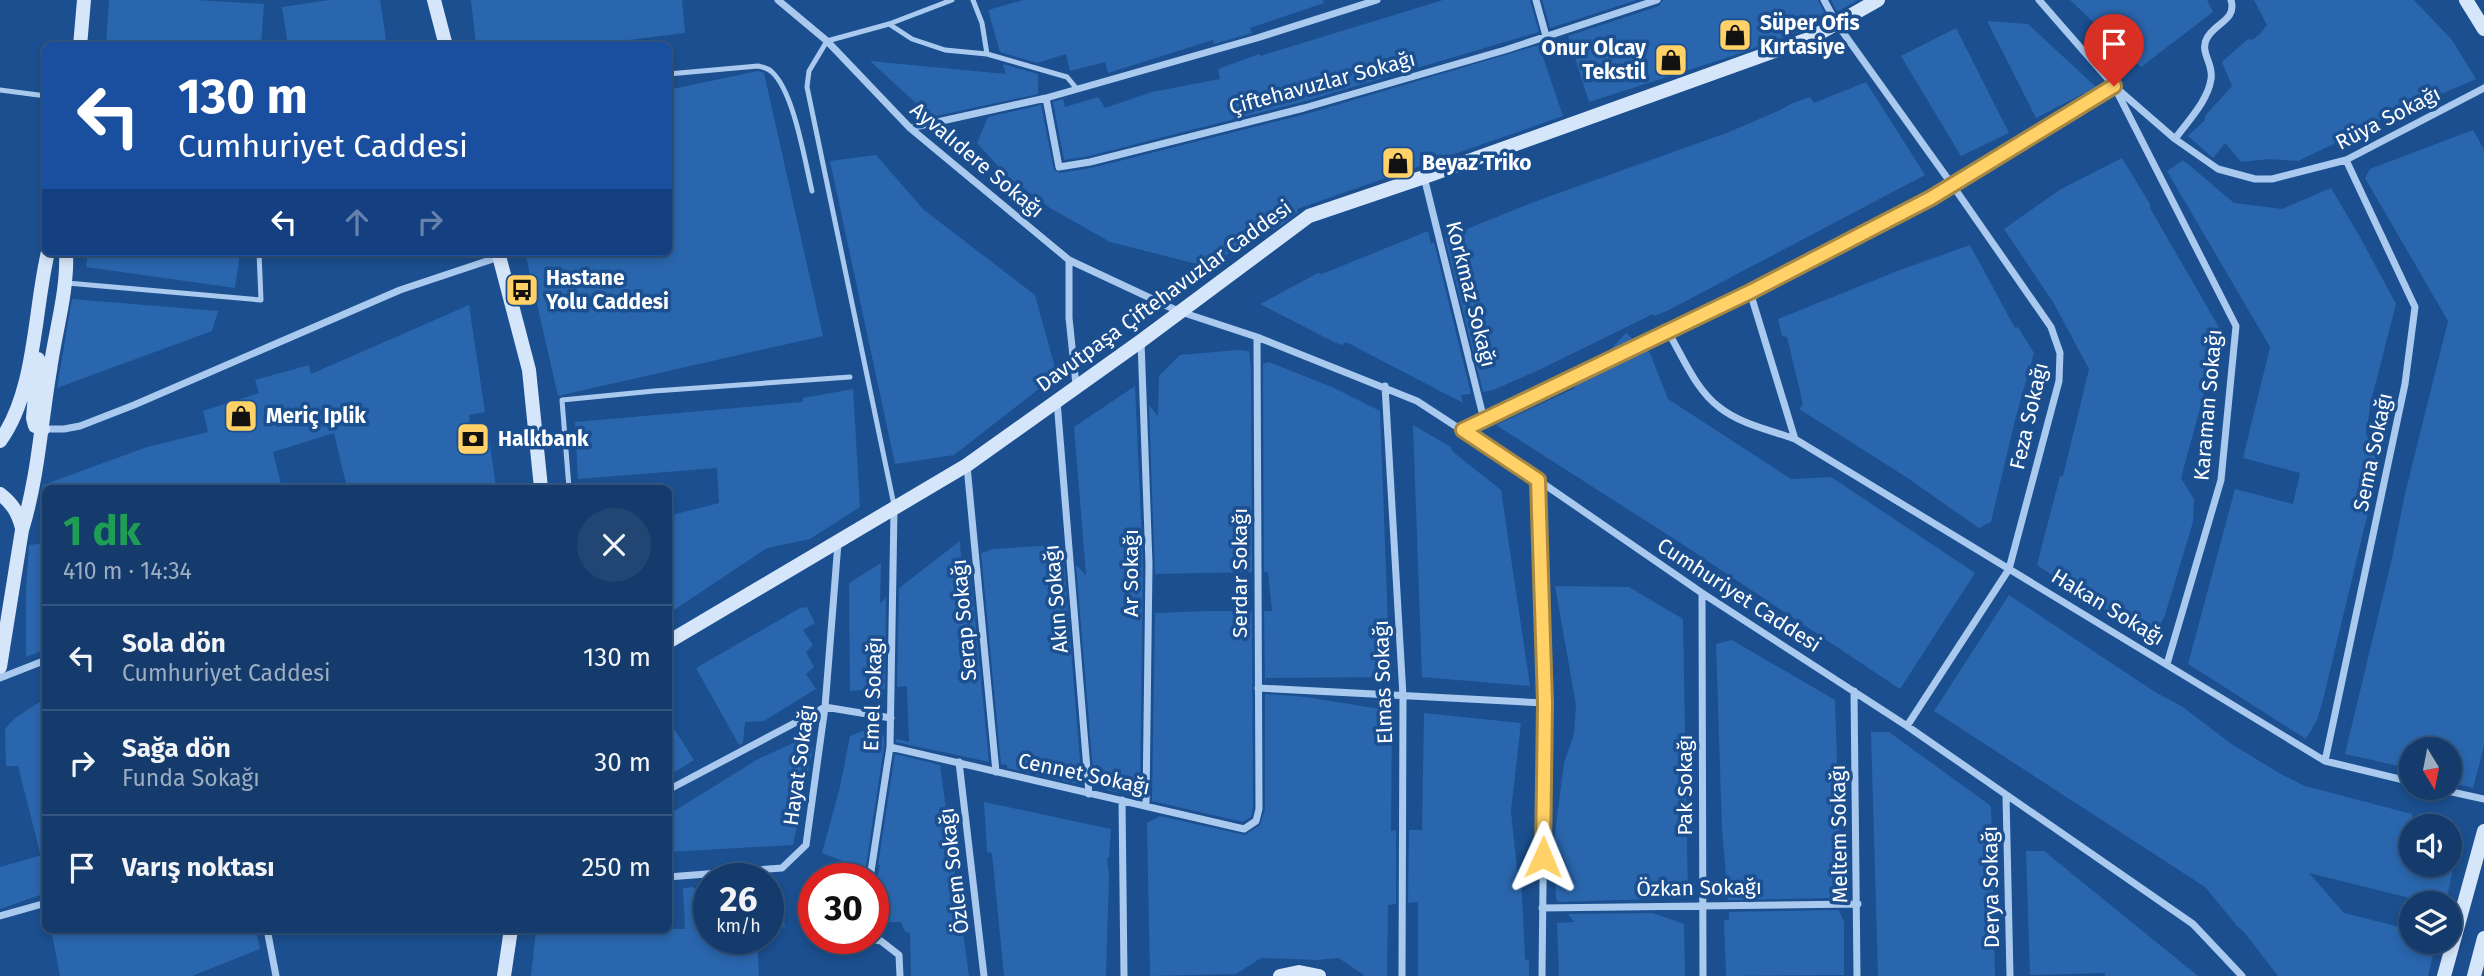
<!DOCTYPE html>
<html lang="tr">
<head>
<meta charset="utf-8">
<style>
	body { margin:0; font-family:"Fira Sans",sans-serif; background:#214673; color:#f1f3f6; height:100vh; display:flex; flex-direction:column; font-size:26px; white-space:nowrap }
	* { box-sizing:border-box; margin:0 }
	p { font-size:23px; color:#9dadc1 }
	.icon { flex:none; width:38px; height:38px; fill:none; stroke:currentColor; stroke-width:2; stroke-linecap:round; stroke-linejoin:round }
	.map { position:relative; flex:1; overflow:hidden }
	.details { position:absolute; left:42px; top:485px; width:630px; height:448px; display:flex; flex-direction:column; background:#143b6b; border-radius:10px; box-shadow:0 4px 10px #0003,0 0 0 2px #33557e }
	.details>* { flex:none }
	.guide { position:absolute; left:42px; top:42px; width:630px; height:214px; border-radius:10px; box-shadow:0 4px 10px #0003,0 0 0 2px #33557e; background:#1a4fa0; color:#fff; overflow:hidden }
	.needle { width:46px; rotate:170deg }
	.controls { position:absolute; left:2399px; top:737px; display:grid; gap:14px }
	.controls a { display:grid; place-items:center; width:63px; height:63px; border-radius:50%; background:#143b6b; box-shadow:0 4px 10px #0003,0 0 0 2px #33557e; font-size:35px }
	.speed { position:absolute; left:693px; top:863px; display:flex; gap:14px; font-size:35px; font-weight:700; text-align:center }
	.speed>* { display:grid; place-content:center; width:91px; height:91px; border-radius:50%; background:#143b6b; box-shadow:0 4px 10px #0003,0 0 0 2px #33557e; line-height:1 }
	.speed small { font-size:18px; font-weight:400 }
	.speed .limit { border:10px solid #d22; background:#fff; color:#111 }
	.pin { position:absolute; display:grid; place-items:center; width:60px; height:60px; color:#fff; margin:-72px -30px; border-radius:50% 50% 50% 0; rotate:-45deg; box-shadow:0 0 7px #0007 }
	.pin .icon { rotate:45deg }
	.me { position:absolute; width:77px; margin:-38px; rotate:1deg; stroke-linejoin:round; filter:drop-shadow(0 0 5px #0008) }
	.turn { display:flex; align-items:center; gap:24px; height:147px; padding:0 21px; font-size:32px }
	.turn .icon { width:91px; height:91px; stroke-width:2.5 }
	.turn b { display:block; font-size:49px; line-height:60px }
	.lanes { display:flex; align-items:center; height:66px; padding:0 21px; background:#0003; justify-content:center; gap:35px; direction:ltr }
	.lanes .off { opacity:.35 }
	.round { display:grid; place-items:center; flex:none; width:74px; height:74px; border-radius:37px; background:#214673 }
	.headline { display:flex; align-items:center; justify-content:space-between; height:119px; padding:0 21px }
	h1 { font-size:42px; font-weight:700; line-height:52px; color:#1e9e55 }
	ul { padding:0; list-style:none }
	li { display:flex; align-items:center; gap:21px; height:105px; padding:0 21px; border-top:2px solid #33557e }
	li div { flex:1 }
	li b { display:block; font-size:26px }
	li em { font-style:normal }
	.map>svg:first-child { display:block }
	.building { fill:#2a66ad }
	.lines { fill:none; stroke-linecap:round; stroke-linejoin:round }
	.lane { stroke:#a9c9ee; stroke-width:5 }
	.street { stroke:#a9c9ee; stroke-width:7 }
	.secondary { stroke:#d6e6fa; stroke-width:14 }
	.route-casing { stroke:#a68842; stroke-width:18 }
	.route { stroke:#ffd166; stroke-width:12 }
	.labels { text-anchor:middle; stroke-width:7; stroke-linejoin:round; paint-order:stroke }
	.poi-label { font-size:21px; font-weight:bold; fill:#fff; stroke:#1b4f8f; text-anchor:start }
	.street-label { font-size:21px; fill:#fff; stroke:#1b4f8f }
</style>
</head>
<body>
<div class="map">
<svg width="2484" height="976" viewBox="0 0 2484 976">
	<rect width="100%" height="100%" fill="#1b4f8f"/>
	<path class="building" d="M109,0H195L264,4L261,46H106Z
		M329,0H380L387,46H288L282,7Z
		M471,0H682L685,33L581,46H476Z
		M1023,0H1323L1324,3L1250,28L1252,33L1214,44L1213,40L1108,73L1105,62L1070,71L1066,54L1037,63L1000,52L988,10Z
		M1443,0H1530L1539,32L1302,102L1089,156L1064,160L1053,102L1063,99L1065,107L1098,97L1105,108L1152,92L1220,79L1218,69L1259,54L1260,56Z
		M1542,0H1637L1550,28Z
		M1663,0H1818L1827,18L1807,29L1732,56L1589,102L1568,36L1659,6Z
		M1831,0H1858L1837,12Z
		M2070,0H2207L2213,12L2141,67Z
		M2254,0H2414L2452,40L2476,79L2378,121L2376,124L2298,161L2269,159L2241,162L2225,143L2213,158L2188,136L2205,120V116L2232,86L2222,62L2248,39L2252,40L2260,34L2267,25Z
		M1987,21L2028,24L2096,87L2036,118Z
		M1956,28L2009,133L1961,156L1901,56Z
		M1539,45L1563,116L1297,209L1298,212L1280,226L1205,266L1110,242L1050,208L1007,176L977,143L988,117L1041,105L1054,170L1060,173L1091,168L1306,114Z
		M870,61L1006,74L1003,64L1038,74V94L931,117Z
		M758,71L764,73L823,336L558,396L525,252H668V90Z
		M1866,82L1925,175L1667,311L1654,316L1653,314L1539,370L1493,390L1483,392L1445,238L1531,203L1729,132L1778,111L1793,103L1810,97L1814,103Z
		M2473,130L2484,149V746L2473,788L2450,782V749H2412V769L2345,754L2392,558L2405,494L2448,321L2365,178L2370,169Z
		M876,155L924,210L1035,295L1057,375L954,455L895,464L830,161Z
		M2122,158L2150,204V208L2221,331L2181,478L2194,499L2193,522L2165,615L2152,641L2037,565L2060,476H2063L2089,369L2053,302L2004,229L2061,189Z
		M2183,160L2234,203L2282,209L2331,188L2360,237L2396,304L2371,401L2366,433L2377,463L2373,491L2323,700L2317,720L2306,739L2188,664L2235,489L2293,504L2300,473L2243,458L2270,347L2167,171Z
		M1428,231L1431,244L1434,242L1471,394L1461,395L1463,403L1346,342L1342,345L1336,343L1260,304L1318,273L1322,274Z
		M1970,245L2015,328L2018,327L2034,353L2015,420L1991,522L1979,528L1906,477L1799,409L1803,404L1787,337L1782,336L1778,319L1900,270Z
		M88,252H240L235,288L86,267Z
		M72,299L218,311L212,331L57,388Z
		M469,305L485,412L469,415L471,431L488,430L496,488H347L334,433L273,452L282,488H42L43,485L147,447L208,432L203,411L259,393L255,380L309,365L311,374Z
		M1626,333L1634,340L1607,353Z
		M1645,348L1650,353L1668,399L1791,479L1831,477L1975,573L1900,689L1679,542L1496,425L1573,389L1583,378Z
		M1238,350L1249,351L1251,368L1252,572L1155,574L1149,405L1158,416L1159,376L1180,355Z
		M1269,362L1332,387L1380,411L1390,677L1266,678L1265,682L1264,611H1272L1268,572H1264L1263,364Z
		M1135,386L1143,564L1140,797L1106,790L1105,782L1094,783L1076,565L1086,575L1074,427Z
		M853,389L860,507L810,539L767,548L668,614V583H672L668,554V516L719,503L717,468L578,479L575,422L803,402V398Z
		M1413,425L1451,447L1452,451L1501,490L1530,686L1422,677Z
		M960,541L961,559L969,557L989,762L896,742V739L909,742L907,686L897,687L899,588Z
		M46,543V649L26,657V589L29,545Z
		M1057,545L1063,550L1082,785L1007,768V765L1001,764L981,553L993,549Z
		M881,563L880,603L886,598L885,689L850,691L849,583Z
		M1555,586L1629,587L1683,619L1688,898L1558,902L1556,899L1554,840L1564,763L1574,734L1576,705Z
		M2009,595L2155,692L2183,707L2230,743L2279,773L2305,786L2412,814V864H2454L2446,903H2430L2309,873L2344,913L2412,930V942H2436L2428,976H2278L2244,932L2237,926L2205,887L1934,711Z
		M807,607L815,623L803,630L813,645L806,652L814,667L806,674L816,689L764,721L745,722L743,743L739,745L696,668L800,608Z
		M1208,611H1252L1253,808L1251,817L1243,822L1152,801L1155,613Z
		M1732,640L1835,700L1841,893H1832L1834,898L1728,900L1722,829L1716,644Z
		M1265,694L1306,697L1392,711L1391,831L1396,830V904L1388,905L1387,976H1365L1339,958L1317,960L1261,958L1236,974L1150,976L1147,823L1160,816L1245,835L1260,825L1265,809Z
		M46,698V852L40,853L18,766H6L5,729L15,718Z
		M1424,713L1521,723L1511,811L1518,879H1521L1522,894L1525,959L1529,961V976H1418V902L1408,903L1409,830H1422Z
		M668,719L694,760L668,776Z
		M863,731L884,736V746L866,866L858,867L822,853L840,787L850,736Z
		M1871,732H1889L1991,806L1995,976H1878Z
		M800,740L813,748L793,845L668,852V815L758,759Z
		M895,754L940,765L969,976H911L910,933L905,932L901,922H873V897L880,865H878Z
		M984,802L1111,829L1109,857L1107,858L1109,875L1106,976H1004L992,853L987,852Z
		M2026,851H2044L2198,976H2105V973L2030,975Z
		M46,854V893L0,909V867Z
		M777,879L785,927L768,925V880Z
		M693,887L699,891H709V938H757L759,976H531L536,929H685L683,888Z
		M1839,910L1844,922V975L1726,976L1724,921L1729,919V912Z
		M1653,913L1684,924L1685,976H1559L1557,923L1574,922L1568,914Z
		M51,929H256L260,949L192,976H60Z"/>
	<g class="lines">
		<path class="lane" d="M973,0L982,23L987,54
			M889,24L912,39L945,50L987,54L1067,77L1077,89
			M668,74L758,66C763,67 768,68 772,72C794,92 805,162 812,191
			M0,90L46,96
			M67,283L261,300L259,252
			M569,488L562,400L654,391L850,377
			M894,505L807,87L809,71L827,41L889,24L952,0"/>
		<path class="street" d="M778,0L827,41L910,128L1069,260L1178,311L1257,337L1417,401L1538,480L1702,593L1907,726L2193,924L2242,976
			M1377,0L1257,38L1046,98L1059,167L1090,162L1304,108L1505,50L1657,0
			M1536,0L1546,36
			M1824,0L1837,24L1953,186L2051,327L2060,353L2059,381L2009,569L1907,726
			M2039,0L2114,86L2175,139L2218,169L2255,179H2272L2346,160L2484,88
			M910,128L1046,98
			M2175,139C2187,122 2208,101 2211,79C2214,64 2199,52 2207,38C2215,23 2237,20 2231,0
			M1424,177L1484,420
			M1069,260V318L1076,385
			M1750,292L1795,439
			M1667,330C1682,355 1695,389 1719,407C1740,424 1770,430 1795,439L2325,761L2412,782
			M1141,341L1149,564L1146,805
			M1385,386L1403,696L1402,976
			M1057,401L1089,794
			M43,429H64L80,426L134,405L400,290L499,257
			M1463,430C1626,348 1792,275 1952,187C2007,156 2060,120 2114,86L2236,326L2221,480L2167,664
			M967,466L996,772
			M1538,480L1545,703L1542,976
			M1702,593L1703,976
			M0,678L46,660
			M1258,688L1545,703
			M1854,691L1857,976
			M890,747L1244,829L1256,821L1259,809L1257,337
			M2325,761L2405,384L2415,307L2346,160
			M959,762L984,976
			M2434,788L2484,799
			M668,790L825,707L891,718
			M2006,796L2010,976
			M1122,800L1124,976
			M668,877L782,868L806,845L825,707L838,543
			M870,878L890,747L894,510
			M1542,908L1858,904
			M0,916L46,903
			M267,929L276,976
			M866,938L881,941L899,955L900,976"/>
		<path class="secondary" d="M434,0L446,46
			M2466,0L2484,29
			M80,46L84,0
			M498,252L529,370L541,488
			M38,359L33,418L35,426L43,429
			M0,441C36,392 34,310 48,252
			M0,494C13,504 18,513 22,528
			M668,642L967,465L1141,341L1309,216L1424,177L1811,38L1878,0
			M0,667L22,530C38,478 41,423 50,370C55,332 68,291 66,252
			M504,976L511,929
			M1280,976L1299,972L1319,976
			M2444,976L2484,831
			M2474,976L2484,938"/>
	</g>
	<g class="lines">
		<defs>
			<path id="route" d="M1543,857L1545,703L1538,480L1463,430L1750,292L1931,198L2114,86"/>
		</defs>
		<use href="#route" class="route-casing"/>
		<use href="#route" class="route"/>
	</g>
	<defs>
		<symbol id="shop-square" viewBox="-11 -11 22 22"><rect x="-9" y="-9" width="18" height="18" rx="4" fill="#ffd166" stroke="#1b4f8f"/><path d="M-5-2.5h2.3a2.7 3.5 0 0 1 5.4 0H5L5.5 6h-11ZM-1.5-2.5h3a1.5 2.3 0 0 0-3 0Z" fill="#111"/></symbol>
		<symbol id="bus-square" viewBox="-11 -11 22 22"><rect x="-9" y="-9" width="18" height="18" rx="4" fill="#ffd166" stroke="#1b4f8f"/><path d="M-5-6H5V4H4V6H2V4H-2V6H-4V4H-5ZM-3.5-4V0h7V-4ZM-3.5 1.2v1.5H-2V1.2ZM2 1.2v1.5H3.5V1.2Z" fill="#111"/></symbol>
		<symbol id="bank-square" viewBox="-11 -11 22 22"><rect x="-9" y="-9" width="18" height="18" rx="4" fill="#ffd166" stroke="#1b4f8f"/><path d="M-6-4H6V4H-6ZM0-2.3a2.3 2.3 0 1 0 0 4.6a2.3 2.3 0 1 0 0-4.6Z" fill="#111"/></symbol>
	</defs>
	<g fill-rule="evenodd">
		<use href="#shop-square" x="1716" y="16" width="38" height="38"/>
		<use href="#shop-square" x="1652" y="41" width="38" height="38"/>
		<use href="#shop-square" x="1379" y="144" width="38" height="38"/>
		<use href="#bus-square" x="503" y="271" width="38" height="38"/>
		<use href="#shop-square" x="222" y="397" width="38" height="38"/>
		<use href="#bank-square" x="454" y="420" width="38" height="38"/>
	</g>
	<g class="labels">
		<g class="poi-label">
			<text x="1760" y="30">Süper Ofis<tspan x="1760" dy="24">Kırtasiye</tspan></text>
			<text x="1646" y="55" text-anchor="end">Onur Olcay<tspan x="1646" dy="24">Tekstil</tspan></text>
			<text x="1422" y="170">Beyaz Triko</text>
			<text x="546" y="285">Hastane<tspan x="546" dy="24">Yolu Caddesi</tspan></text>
			<text x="266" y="423">Meriç Iplik</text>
			<text x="498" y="446">Halkbank</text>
		</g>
		<g class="street-label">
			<text transform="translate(1322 83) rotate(-15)" y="7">Çiftehavuzlar Sokağı</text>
			<text transform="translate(2388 118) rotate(-27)" y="7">Rüya Sokağı</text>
			<text transform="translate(977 160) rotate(40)" y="7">Ayvalıdere Sokağı</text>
			<text transform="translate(1471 294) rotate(76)" y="7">Korkmaz Sokağı</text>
			<text transform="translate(1164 296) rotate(-36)" y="7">Davutpaşa Çiftehavuzlar Caddesi</text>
			<text transform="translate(2208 405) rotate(-85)" y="7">Karaman Sokağı</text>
			<text transform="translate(2029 416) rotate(-77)" y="7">Feza Sokağı</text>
			<text transform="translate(2373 452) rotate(-78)" y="7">Sema Sokağı</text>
			<text transform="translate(1131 573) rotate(-90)" y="7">Ar Sokağı</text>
			<text transform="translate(1240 573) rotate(-90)" y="7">Serdar Sokağı</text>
			<text transform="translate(1739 595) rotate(33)" y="7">Cumhuriyet Caddesi</text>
			<text transform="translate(1056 599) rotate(-95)" y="7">Akın Sokağı</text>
			<text transform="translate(2108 607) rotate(31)" y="7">Hakan Sokağı</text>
			<text transform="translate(964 620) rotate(-95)" y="7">Serap Sokağı</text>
			<text transform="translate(1383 682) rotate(-92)" y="7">Elmas Sokağı</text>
			<text transform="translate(873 694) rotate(-88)" y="7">Emel Sokağı</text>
			<text transform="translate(799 765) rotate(-82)" y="7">Hayat Sokağı</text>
			<text transform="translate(1084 774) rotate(12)" y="7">Cennet Sokağı</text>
			<text transform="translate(1685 785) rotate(-90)" y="7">Pak Sokağı</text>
			<text transform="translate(1839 834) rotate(-91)" y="7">Meltem Sokağı</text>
			<text transform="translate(954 871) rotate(-97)" y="7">Özlem Sokağı</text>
			<text transform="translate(1991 887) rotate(-91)" y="7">Derya Sokağı</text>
			<text transform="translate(1699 888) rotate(-1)" y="7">Özkan Sokağı</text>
		</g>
	</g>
</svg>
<div class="controls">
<a><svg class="needle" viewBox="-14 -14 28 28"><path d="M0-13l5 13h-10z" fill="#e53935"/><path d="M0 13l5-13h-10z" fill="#9dadc1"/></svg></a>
<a><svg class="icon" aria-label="sound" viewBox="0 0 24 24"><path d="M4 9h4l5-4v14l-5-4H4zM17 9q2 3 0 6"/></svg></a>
<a><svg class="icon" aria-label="layers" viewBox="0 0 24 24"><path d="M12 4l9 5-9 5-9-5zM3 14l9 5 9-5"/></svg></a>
</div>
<div class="speed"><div>26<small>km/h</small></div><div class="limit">30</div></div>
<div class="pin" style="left:2114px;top:86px;background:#d93025"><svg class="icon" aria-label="arrive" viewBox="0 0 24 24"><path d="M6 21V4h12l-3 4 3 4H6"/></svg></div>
<svg class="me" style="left:1543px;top:857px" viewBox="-20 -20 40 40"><path d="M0-17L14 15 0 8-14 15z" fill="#ffd166" stroke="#fff" stroke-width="4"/></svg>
<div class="guide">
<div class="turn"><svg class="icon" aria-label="left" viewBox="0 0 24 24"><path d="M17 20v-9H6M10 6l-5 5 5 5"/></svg><div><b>130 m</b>Cumhuriyet Caddesi</div></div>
<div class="lanes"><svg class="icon" aria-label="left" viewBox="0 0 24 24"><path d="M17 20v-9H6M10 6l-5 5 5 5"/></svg><svg class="icon off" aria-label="ahead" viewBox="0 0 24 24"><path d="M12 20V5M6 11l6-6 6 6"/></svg><svg class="icon off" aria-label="right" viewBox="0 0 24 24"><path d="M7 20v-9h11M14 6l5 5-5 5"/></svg></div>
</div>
<section class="details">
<div class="headline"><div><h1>1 dk</h1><p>410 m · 14:34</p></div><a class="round"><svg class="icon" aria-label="close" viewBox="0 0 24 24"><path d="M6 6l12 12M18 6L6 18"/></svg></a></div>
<ul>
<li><svg class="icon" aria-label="left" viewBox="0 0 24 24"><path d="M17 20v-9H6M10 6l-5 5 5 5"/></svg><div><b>Sola dön</b><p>Cumhuriyet Caddesi</p></div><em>130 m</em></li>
<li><svg class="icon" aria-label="right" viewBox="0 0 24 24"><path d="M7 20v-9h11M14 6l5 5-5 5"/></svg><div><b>Sağa dön</b><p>Funda Sokağı</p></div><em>30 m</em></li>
<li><svg class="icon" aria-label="arrive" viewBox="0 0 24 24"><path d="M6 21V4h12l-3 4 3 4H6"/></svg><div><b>Varış noktası</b></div><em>250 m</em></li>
</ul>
</section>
</div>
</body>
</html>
